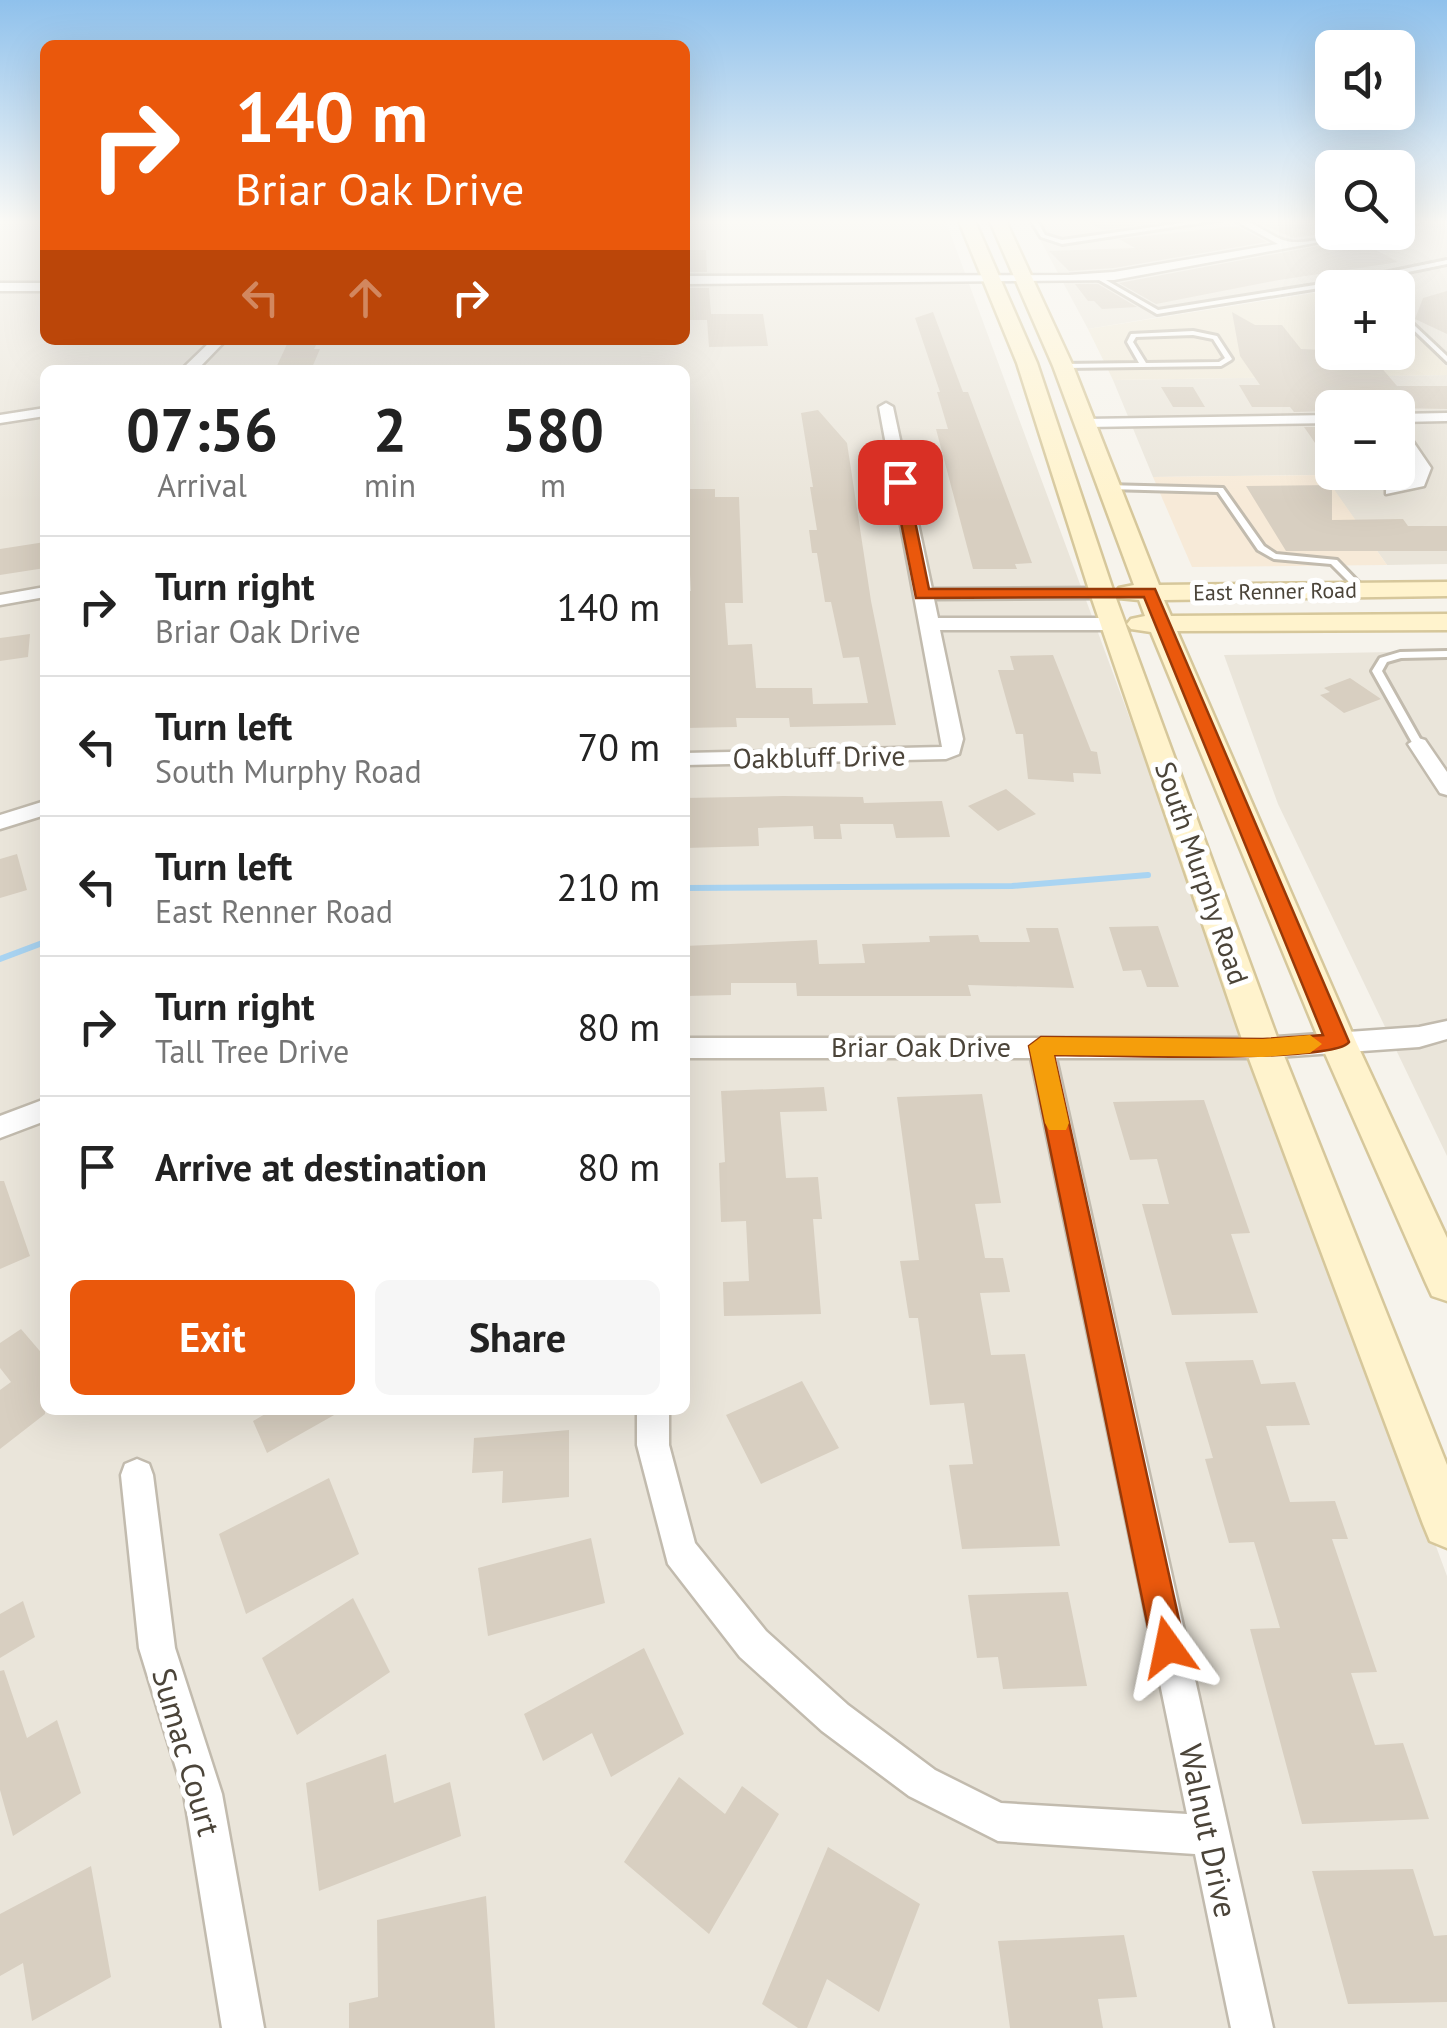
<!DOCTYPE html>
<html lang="en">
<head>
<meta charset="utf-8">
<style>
	body { margin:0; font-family:"PT Sans",sans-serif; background:#f6f6f6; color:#222; height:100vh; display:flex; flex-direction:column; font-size:38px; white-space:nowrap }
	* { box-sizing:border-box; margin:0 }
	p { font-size:32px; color:#767676 }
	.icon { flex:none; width:55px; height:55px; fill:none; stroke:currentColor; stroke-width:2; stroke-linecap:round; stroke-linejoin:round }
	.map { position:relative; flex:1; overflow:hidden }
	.details { position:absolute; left:40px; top:365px; width:650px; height:1050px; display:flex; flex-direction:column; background:#fff; border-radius:15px; box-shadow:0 10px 40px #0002 }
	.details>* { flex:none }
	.top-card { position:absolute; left:40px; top:40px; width:650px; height:305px; border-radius:15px; box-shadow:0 10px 40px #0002; background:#ea580c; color:#fff; overflow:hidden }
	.buttons { position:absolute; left:1315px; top:30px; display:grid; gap:20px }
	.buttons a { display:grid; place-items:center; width:100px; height:100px; border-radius:15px; background:#fff; box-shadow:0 10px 40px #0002; font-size:50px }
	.pin { position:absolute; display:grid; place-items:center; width:85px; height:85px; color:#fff; margin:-42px; border-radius:20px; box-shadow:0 5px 15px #0006 }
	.me { position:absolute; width:110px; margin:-55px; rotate:348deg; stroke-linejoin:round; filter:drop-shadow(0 0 8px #0008) }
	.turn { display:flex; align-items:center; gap:35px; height:210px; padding:0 30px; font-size:45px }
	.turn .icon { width:130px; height:130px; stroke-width:2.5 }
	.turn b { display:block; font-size:70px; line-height:85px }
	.lanes { display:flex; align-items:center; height:95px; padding:0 30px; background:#0003; justify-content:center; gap:50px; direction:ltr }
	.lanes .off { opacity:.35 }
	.eta { display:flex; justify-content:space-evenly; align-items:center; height:170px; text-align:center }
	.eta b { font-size:60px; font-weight:700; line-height:70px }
	.cta { display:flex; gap:20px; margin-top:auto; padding:20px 30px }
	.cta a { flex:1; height:115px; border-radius:15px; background:#ea580c; color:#fff; font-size:40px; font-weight:700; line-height:115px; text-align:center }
	.cta a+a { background:#f6f6f6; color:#222 }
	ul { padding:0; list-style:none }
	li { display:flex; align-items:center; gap:30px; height:140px; padding:0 30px; border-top:2px solid #e0e0e0 }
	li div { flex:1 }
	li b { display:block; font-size:38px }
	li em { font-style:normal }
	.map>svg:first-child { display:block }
	.residential { fill:#eae5da; fill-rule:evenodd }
	.commercial { fill:#f7ead8 }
	.education { fill:#efe8d6 }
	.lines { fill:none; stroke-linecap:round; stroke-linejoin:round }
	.stream { stroke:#a9d4f2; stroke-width:6 }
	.building { fill:#d8cfc1 }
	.lane-casing { stroke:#c2bbae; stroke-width:6 }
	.street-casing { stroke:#c2bbae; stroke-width:5 }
	.secondary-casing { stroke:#d6c79b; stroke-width:5 }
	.lane { fill:#fff; fill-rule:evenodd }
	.street { fill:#fff; fill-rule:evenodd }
	.secondary { fill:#fff3cd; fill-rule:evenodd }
	.route { fill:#ea580c; stroke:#983908; stroke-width:2.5 }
	.slow { fill:#f59e0b }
	.labels { text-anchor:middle; stroke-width:10; stroke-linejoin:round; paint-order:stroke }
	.far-street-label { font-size:22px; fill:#4b4439; stroke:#fff }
	.street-label { font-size:28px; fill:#4b4439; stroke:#fff }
	.near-street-label { font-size:32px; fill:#4b4439; stroke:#fff }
</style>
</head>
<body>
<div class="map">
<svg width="1447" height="2028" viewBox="0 0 1447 2028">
	<rect width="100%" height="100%" fill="#f6f3ec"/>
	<path class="residential" d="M0,219H45V340H685V219H945L1447,1576V2028H0ZM45,370H685V1410H45Z
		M1029,219H1332V232H1398V219H1447V367L1398,316V288H1332L1088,329Z
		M1447,375V564L1387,565L1323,475L1153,477L1113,380ZM1332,408H1398V472H1332Z
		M1447,651V1156L1278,804L1224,655Z"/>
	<path class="commercial" d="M1324,475L1387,565L1192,567L1153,477Z"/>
	<path class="education" d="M1332,290V352H1398V316L1447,367V375L1113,380L1088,329Z"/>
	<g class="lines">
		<path class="stream" d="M685,888L1012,886L1148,875
			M0,959L45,942"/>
	</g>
	<path class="building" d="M1082,219H1172L1174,220L1103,230Z
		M1278,219H1319L1332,226V232H1338L1293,238L1257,222Z
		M1236,226L1267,242L1114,268L1069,271L1049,251L1135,248L1119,239Z
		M1356,239L1398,262L1279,280L1156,304L1119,283Z
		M685,250H706L707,272H685Z
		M1075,284H1098L1137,307L1102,309L1094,301H1088Z
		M686,288H709L711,314H763L768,346L709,347L707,320H687Z
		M1447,291V334L1415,319L1423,298Z
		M933,312L963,392H968L1032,563L1015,564L1017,569H973L936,429H948L937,392H940L915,318Z
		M1232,312L1255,325H1282L1301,349L1368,352L1397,386H1447V409L1332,407V411L1294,412L1290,407H1252L1239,385H1260L1240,356Z
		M318,341L314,349H320L311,370H275L288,342Z
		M1161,387H1193L1205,407H1173Z
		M818,410L847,443L871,601L896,725L790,727L789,718H736L737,727L685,728V632L689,631L688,591H691L685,489H715V497H739L743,603H725L728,645L752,644L756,688H812L813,704L868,703L859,657L843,658L831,602H825L817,553H812L809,530H817L810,487H813L801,413Z
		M1304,427H1332V468L1311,437Z
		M1332,485V520L1403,519L1408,526H1447V551H1286L1246,486Z
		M45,542V568L0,575V549Z
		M30,634L28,657L0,661V638Z
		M1053,655L1091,751L1097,752L1101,774L1073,773L1074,782L1028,779L1023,734H1016L998,670H1014L1010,656Z
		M1350,678L1381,699L1344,713L1320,695L1330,692L1324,688Z
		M1006,789L1036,814L998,831L968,806Z
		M783,796L863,797L864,803L942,801L950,837L896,838L893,824H840L842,839H814L813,826L758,828L759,846L685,848V798Z
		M17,854L27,890L0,898V859Z
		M1158,926L1179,987H1147L1141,970L1123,971L1109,927Z
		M1026,928H1058L1074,988L968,985L971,996H797L796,983H731V995L685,996V946L817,940L819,964L865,963L862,944L930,942L929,936L978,935L980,942H1030Z
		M824,1087L827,1111L780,1112L786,1178L818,1177L822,1219H813L821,1314L724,1316L723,1282L749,1281L746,1221L721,1222L719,1163L725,1162L721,1091Z
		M982,1094L1001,1203L975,1204L985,1258H1003L1010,1292L980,1293L991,1355L1025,1354L1060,1546L962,1549L949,1465L973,1464L964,1403L930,1405L918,1318H909L900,1261L919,1260L897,1097Z
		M1204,1100L1250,1233L1231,1234L1258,1313L1172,1315L1142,1204H1169L1157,1159L1130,1160L1113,1102Z
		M0,1181H4L30,1256L0,1269Z
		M21,1329L45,1357V1414L0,1449V1390L11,1382L0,1368V1343Z
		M1253,1360L1261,1384L1295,1382L1310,1425L1266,1426L1290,1502L1335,1501L1348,1539H1332L1377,1672L1351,1673L1375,1745L1403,1743L1429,1819L1302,1824L1250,1629L1280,1628L1254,1542L1229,1543L1205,1459L1213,1458L1185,1362Z
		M802,1381L839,1448L761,1484L726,1415Z
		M272,1410H343L267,1453L253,1421Z
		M569,1430V1497L502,1503L503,1471L472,1473L474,1438Z
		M329,1478L359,1554L246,1614L219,1534Z
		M591,1538L605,1603L488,1636L478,1568Z
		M1068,1592L1087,1686L1003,1689L998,1657L977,1658L968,1595Z
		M353,1598L390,1672L297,1735L262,1658Z
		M23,1601L35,1637L0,1658V1614Z
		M644,1648L684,1734L611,1777L592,1733L543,1761L524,1714Z
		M4,1670L27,1738L57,1720L81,1793L13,1836L0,1790V1671Z
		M386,1754L394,1803L450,1782L461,1836L319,1891L306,1783Z
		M679,1777L725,1814L742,1786L779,1814L709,1934L624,1862Z
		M828,1847L920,1904L879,2012L827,1979L807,2028H798L762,2004Z
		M91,1866L111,1977L32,2021L23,1963L0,1976V1914Z
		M1413,1869L1434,1936L1447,1935V2002L1348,2004L1312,1871Z
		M486,1896L495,2028H349V2003L378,1997L377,1920Z
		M1124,1935L1137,1997L1098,1999L1103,2028H1010L998,1941Z"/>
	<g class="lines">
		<defs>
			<path id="lane" d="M1030,219H1036L1045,235L1062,240L1210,219H1225L1062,244L1041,237Z
				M1447,260V264L1369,280L1376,288H1369L1363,281L1157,314L1094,277L1099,276L1158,310L1365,277Z
				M1398,310L1447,356V362L1398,315Z
				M1193,331L1217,336L1232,359L1231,360L1221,366L1063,368L1060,366L1063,364L1139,363L1127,342L1131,334ZM1193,335L1213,339L1225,358L1219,362L1146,363L1133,342L1136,337Z
				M1105,485L1223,488L1264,546L1276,554L1337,560L1367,591L1360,593L1331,564L1274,559L1258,550L1218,492L1108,489H1105Z
				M1447,651V657L1401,658L1387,662L1382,671L1423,744L1422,746H1414L1372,671L1380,658L1400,652Z"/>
			<path id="street" d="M1232,219C1256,219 1271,240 1293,242C1314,243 1349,232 1374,232L1114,280L685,284V276L1069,275L1114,272L1278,244Z
				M1411,219H1428L1398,231V224Z
				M0,283H45V291H0Z
				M212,340H226L197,370H181Z
				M886,403L893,407L932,589L1102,588L1111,593L1102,598L934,599L938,618H1114L1123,624L1114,630H940L963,739L959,754L946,759L685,765V753L942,747L879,407Z
				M45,408V416L0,423V415Z
				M1447,413V421L1398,422V414Z
				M1332,415V423L1086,427L1079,423L1086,419Z
				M1398,425L1403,427L1431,468L1424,486L1386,494V488L1411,480L1415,468L1398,441Z
				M45,587V597L0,605V595Z
				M1418,738L1425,740L1447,772V795L1440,793L1408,744Z
				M45,801V815L0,829V815Z
				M1447,1021V1039L1419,1047L1263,1058H1056L1273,2028H1231L1195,1854L998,1841L909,1796L822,1731L740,1657L668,1564L637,1445V1410H669V1445L695,1543L766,1631L848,1705L935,1770L1001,1803L1187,1814L1031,1058H685V1038H1263L1419,1027Z
				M45,1099V1121L0,1138V1116Z
				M137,1459L149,1464L153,1475L175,1648L222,1794L264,2028H222L184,1794L139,1648L121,1475L125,1464Z"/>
			<path id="secondary" d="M958,219H974L1037,363L1114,593L1281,1048L1447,1465V1548L1430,1541L1423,1524L1245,1048L1090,593L1017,363Z
				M989,219H1005L1073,366L1159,585L1447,582V596L1164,600L1171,616L1447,614V630L1177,631L1356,1042L1447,1238V1301L1432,1296L1426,1283L1320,1042L1151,632L1131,629L1127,624L1131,619L1145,616L1139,600L1119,598L1116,593L1119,588L1134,585L1053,366Z"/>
		</defs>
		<use href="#lane" class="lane-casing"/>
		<use href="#street" class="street-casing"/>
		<use href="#secondary" class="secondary-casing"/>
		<use href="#lane" class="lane"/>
		<use href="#street" class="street"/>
		<use href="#secondary" class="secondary"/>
	</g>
	<linearGradient id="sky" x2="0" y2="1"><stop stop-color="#8fc1ec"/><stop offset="0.44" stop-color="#fbfaf6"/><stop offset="1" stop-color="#fbfaf6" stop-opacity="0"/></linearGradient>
	<rect width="1447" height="503" fill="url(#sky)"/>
	<path class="route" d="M900,477L907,482L929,589H1155L1349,1042C1335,1064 1094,1055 1054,1055L1185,1647L1180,1659L1168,1664L1157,1659L1152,1647L1029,1046L1041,1037L1263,1039L1323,1035L1144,597L916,598L893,482Z"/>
	<path class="slow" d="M1310,1035L1322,1044L1310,1053L1263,1057L1054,1055L1069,1123L1066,1130H1049L1045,1123L1029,1046L1041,1037L1263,1039Z"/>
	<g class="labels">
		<g class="far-street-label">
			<text transform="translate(1275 591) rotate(-1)" y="8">East Renner Road</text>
		</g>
		<g class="street-label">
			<text transform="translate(819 757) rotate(-1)" y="10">Oakbluff Drive</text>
			<text transform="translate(1202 873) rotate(71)" y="10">South Murphy Road</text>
			<text x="921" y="1057">Briar Oak Drive</text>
		</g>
		<g class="near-street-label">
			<text transform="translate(186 1752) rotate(74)" y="11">Sumac Court</text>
			<text transform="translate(1208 1831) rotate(78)" y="11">Walnut Drive</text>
		</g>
	</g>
</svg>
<div class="buttons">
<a><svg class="icon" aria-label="sound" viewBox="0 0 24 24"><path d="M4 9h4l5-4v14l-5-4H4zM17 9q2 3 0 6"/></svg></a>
<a><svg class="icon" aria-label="search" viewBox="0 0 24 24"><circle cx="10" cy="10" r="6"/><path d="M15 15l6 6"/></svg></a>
<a>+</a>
<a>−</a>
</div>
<div class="pin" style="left:900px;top:482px;background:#d93025"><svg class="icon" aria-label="arrive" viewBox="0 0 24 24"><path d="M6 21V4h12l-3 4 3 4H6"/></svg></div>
<svg class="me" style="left:1168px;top:1647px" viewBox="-20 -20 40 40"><path d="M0-17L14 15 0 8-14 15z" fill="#ea580c" stroke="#fff" stroke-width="4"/></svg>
<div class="top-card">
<div class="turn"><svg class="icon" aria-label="right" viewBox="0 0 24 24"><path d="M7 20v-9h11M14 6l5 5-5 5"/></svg><div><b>140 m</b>Briar Oak Drive</div></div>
<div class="lanes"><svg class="icon off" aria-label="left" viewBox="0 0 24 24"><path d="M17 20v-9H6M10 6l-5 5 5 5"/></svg><svg class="icon off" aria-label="ahead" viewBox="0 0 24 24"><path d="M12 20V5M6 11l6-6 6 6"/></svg><svg class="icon" aria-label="right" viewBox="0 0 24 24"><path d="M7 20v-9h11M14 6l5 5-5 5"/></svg></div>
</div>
<section class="details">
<div class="eta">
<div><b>07:56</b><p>Arrival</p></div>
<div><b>2</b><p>min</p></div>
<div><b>580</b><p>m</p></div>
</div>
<ul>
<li><svg class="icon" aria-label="right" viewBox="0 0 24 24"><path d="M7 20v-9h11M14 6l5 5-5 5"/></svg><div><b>Turn right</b><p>Briar Oak Drive</p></div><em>140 m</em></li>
<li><svg class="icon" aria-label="left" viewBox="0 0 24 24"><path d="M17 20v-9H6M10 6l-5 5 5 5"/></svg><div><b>Turn left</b><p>South Murphy Road</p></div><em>70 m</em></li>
<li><svg class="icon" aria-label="left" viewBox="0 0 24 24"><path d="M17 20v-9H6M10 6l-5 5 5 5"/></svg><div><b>Turn left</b><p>East Renner Road</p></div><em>210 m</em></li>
<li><svg class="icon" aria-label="right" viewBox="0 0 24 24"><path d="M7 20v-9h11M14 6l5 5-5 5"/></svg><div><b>Turn right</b><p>Tall Tree Drive</p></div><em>80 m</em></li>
<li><svg class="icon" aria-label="arrive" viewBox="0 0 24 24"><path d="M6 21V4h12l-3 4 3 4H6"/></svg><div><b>Arrive at destination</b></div><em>80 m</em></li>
</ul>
<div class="cta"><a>Exit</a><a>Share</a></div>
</section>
</div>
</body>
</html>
